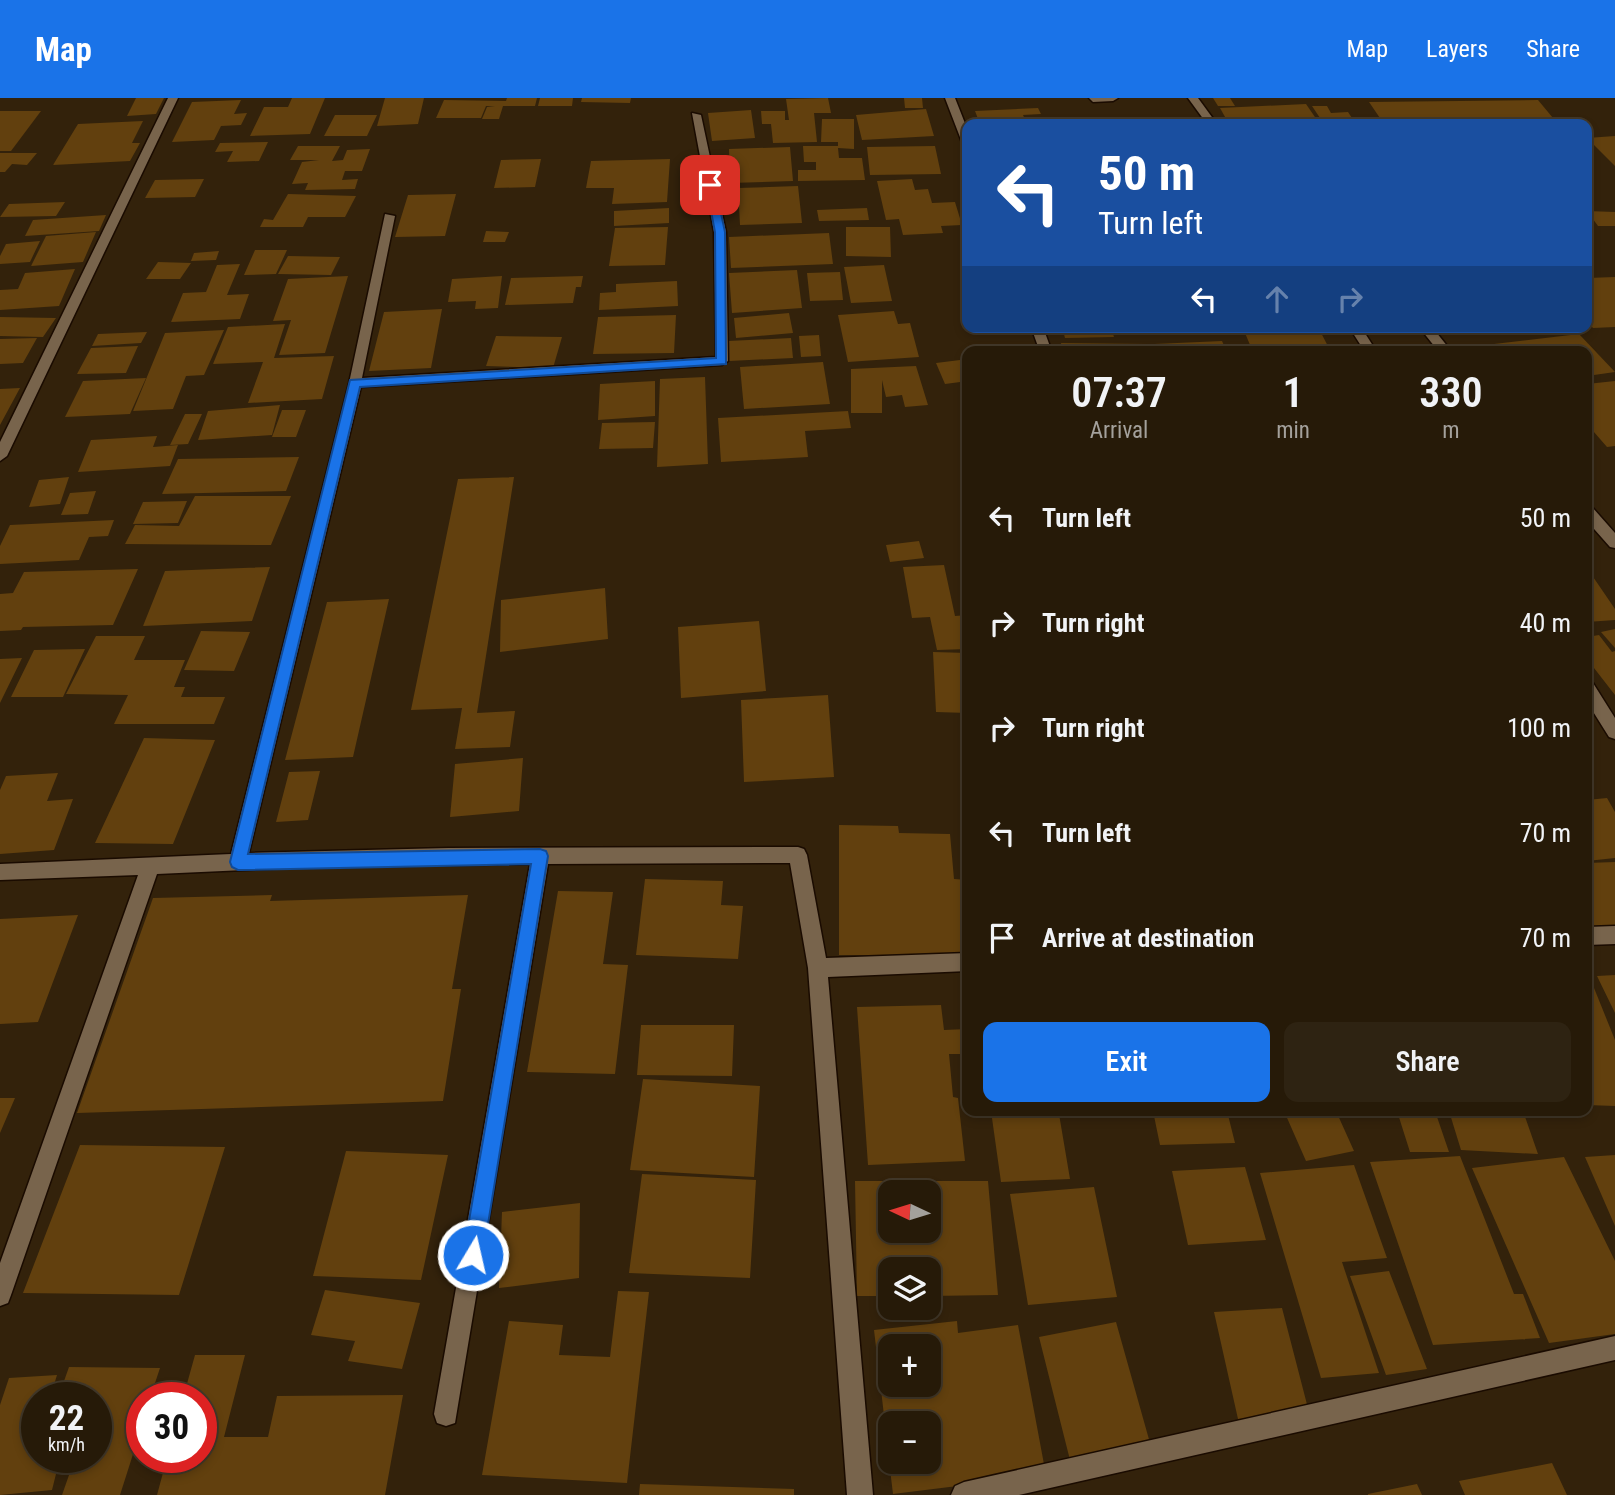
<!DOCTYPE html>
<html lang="en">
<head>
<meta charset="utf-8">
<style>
	body { margin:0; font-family:"Roboto Condensed",sans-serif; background:#2e2312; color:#f1f3f6; height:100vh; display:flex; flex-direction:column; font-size:26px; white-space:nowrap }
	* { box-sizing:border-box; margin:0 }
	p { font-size:23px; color:#a4a19c }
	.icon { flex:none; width:38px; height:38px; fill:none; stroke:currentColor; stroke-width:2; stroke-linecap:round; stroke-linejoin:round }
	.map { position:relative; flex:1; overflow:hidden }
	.details { position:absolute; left:962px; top:248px; width:630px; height:770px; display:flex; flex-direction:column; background:#261a08; border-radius:14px; box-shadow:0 4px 10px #0003,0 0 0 2px #423829 }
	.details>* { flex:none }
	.banner { position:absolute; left:962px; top:21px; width:630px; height:214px; border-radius:14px; box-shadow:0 4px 10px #0003,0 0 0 2px #423829; background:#1a4fa0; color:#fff; overflow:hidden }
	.needle { width:46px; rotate:274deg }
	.buttons { position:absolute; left:878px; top:1082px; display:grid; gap:14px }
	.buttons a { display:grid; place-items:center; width:63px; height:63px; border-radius:14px; background:#261a08; box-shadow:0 4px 10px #0003,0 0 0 2px #423829; font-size:35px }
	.speed { position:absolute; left:21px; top:1284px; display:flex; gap:14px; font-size:35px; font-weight:700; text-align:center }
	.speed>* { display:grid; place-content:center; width:91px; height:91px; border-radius:50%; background:#261a08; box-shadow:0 4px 10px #0003,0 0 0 2px #423829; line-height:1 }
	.speed small { font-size:18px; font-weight:400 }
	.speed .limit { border:10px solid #d22; background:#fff; color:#111 }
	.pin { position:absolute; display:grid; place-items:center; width:60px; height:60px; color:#fff; margin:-30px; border-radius:14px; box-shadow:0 4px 10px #0006 }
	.me { position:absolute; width:77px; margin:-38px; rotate:9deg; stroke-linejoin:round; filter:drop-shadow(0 0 5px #0008) }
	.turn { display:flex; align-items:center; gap:24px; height:147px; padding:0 21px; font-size:32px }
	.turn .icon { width:91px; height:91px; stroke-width:2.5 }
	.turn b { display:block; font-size:49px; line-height:60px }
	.lanes { display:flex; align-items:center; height:66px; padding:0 21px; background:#0003; justify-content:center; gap:35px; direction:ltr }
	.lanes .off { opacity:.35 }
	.eta { display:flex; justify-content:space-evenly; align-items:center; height:119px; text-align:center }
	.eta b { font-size:42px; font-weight:600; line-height:49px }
	.button { display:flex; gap:14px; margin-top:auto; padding:14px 21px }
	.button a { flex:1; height:80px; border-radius:14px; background:#1a73e8; color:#fff; font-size:28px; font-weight:600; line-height:80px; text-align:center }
	.button a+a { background:#2e2312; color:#f1f3f6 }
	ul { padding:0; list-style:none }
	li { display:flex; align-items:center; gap:21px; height:105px; padding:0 21px }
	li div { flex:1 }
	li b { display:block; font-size:26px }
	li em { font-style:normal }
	header { display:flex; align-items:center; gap:42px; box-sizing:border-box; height:98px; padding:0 35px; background:#1a73e8; color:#fff }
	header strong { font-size:33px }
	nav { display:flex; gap:38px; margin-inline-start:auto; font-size:24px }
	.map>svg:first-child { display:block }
	.building { fill:#62400e; fill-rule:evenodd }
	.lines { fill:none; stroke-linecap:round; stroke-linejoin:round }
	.street-casing { stroke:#1a0b00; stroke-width:3 }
	.street { fill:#78644c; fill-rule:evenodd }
	.route { fill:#1a73e8; stroke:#114b97; stroke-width:2 }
</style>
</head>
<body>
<header>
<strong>Map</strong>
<nav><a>Map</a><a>Layers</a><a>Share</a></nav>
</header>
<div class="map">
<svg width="1615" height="1397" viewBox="0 0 1615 1397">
	<rect width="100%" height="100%" fill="#33220b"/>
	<path class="building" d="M136,0H164L156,16L127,18Z
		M292,0H325L310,36L250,38L264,9H288Z
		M385,0H424L418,26L377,28Z
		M507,0H537L535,8H503L499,21H482L487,9L495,8H486L481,20H436L444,2L506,3Z
		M540,0H573L572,8H538Z
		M582,0H631L630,5L581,4Z
		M828,0L831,15H814L817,44L773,45L771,26H762L761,13H785V22H789L786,1Z
		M904,0H922L923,10H905Z
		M1213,0H1230L1235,8H1218Z
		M241,2L234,16L247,15L241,27L221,28L214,42L172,44L192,4Z
		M1538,2L1558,26H1537L1535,23L1384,26L1369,4Z
		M1306,6L1317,22L1312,23L1315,26H1229L1220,10Z
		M1312,8H1327L1331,15L1348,14L1356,26H1324Z
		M1038,10L1041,16L1023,17L1027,26H980L975,13Z
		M926,11L934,38L862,42L856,17Z
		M751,12L755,40L712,43L708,15Z
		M0,13H41L11,53H0Z
		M335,17H377L367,38H324Z
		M822,21H854V51L838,50L839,60H862L865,82L798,83V72H816V64H804L803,48H838V44H821Z
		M143,23L132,45H140L130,63L53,67L78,26Z
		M1615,38V68L1587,40Z
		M268,44L259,63L227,64L233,53L215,54L220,45Z
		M298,48H340L332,63L343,62L347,52L370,51L362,73H345L342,82L358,81L355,91L305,92L308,85L292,86L302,64L319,62H290Z
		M935,48L941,76L870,77L867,49Z
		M790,49L793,83L730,85L729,51Z
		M0,55H37L27,67L12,66L5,74H0Z
		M541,61L535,89L494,90L501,62Z
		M670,61L667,104L612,106L614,90H586L591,63Z
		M204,81L195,99L145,100L155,82Z
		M912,81L915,92L928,91L932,105L955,104L962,127L941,128L943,135L903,137L899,121L886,122L877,83Z
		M798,88L802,125L740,127L738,90Z
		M288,96L356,98L345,119H308L303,129H260L264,121L273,122Z
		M456,96L445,138L395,139L408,97Z
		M65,104L56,118L0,119L9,106Z
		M669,110V125L614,128V113Z
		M867,110L869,122L819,123L817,112Z
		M1587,113L1615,114V128H1598Z
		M106,117L99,133L25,138L33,122Z
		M668,129L665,167L609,168L615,130Z
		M846,129H890L891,159L846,158Z
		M486,133L509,134L505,144H483Z
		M96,134L83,164L31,168L46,138Z
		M829,135L833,166L731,170L729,139Z
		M40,143L30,164L0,166V158L6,146Z
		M255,152H287L276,176L244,177Z
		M219,153L216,162L191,163L194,155Z
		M288,158L340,159L331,177L278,176Z
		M158,164L191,165L180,181H146Z
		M240,166L227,197L249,196L240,221L171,224L183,195L206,194L217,167Z
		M884,167L892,203L851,205L844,169Z
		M75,171L59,208L0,212V192L18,191L25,175Z
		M797,172L802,210L732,215L729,175Z
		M840,174L843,202L810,203L807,175Z
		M348,178L325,255L279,257L291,222L273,223L288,181Z
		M502,178L498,210L475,211L476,203L448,204L452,181Z
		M583,178L581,189H576L573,205L505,207L511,180Z
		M1615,179V229L1593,230L1587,223V180Z
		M677,183L678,208L599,212L600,195L616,194V186Z
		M442,211L431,270L369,273L384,214Z
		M894,213L898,226L910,225L919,259L848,264L838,217Z
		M789,215L793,235L736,240L734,220Z
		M676,217L674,255L593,256L598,219Z
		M0,219L56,220L43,239L0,238Z
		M285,226L274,260L334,258L322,301L248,305L263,264L213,266L228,229Z
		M1062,229H1111L1114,239L1065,240Z
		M1153,229H1210L1211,231L1156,235Z
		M1221,229H1318L1331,254H1253L1245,235L1224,236Z
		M224,232L204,277L186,278L173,311L133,313L165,235Z
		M147,234L141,245L92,248L98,236Z
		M1579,236L1615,274L1587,278V254H1483L1477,248Z
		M819,237L821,258L801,259L799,238Z
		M496,238L562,239L553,270L486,268Z
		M37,240L23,265L0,266V241Z
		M791,240L793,260L729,263L728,243Z
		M1222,243L1227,254H1157L1154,246Z
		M1061,245L1148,246L1150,254H1063Z
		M138,248L126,275L77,276L91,250Z
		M968,261V283L945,286L936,265Z
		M823,264L830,306L744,311L740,269Z
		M916,268L928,307L905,309L902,297L886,299L882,282V315H851V271Z
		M705,279L708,366L657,369L660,281Z
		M146,280L130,316L65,319L83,283Z
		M655,283V318L598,322L600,286Z
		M1615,283V348L1607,349L1587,326V286Z
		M20,290L0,327V291Z
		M280,307L272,337L198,342L208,313Z
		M282,312H306L296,339H272Z
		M848,313L851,330L805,333L808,359L721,364L718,320Z
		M185,316H202L188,346L170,347Z
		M655,324L653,350L599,351L602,325Z
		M157,338L153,349L178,347L170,368L78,374L91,342Z
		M299,359L286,393L162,396L178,361Z
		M69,379L60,406L29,409L39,382Z
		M514,379L477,615L515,613L510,649L455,651L462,610L411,612L458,381Z
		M96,393L88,416L61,417L70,395Z
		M195,398H291L271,447L125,446L135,427L179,428Z
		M187,403L178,425L133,426L143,404Z
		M114,422L108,438L89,439L79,462L0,466V448L10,427Z
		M919,443L924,460L890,464L886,447Z
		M944,467L955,518L968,517V551L937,552L930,519L912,520L903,469Z
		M270,469L252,523L143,528L165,473Z
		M1587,470L1615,511V522L1587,524Z
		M138,471L113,527L23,529L21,532L0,533V496L13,495L24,474Z
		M605,490L608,541L500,554L501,502Z
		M389,501L353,659L285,662L327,504Z
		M759,523L766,593L681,600L678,529Z
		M1615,531V550L1601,534Z
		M201,533L250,534L234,573L184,572Z
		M1599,537L1612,554L1615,553V597L1587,561V539Z
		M96,538H145L134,562H185L174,589H185L181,599H225L214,626H114L128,597L66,596Z
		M85,551L63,599H11L34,552Z
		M933,554L968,555V615L936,614Z
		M22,560L0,605V561Z
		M828,597L834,679L744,684L741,602Z
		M144,640L215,642L173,746L95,745Z
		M523,660L519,713L450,719L455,666Z
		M320,673L308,722L276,724L289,674Z
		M58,675L47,703L73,701L54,752L0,756V692L6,678Z
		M1607,700L1615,714V760L1587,763V702Z
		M839,727L898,728L899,735L950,736L954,781L968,782V858L839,857Z
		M1615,764V833L1591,834L1587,826V765Z
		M645,781L723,783L721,807L743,808L738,861L636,857Z
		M558,793L613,794L603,866L628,867L615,976L527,974Z
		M272,797L270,803L468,797L452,891H461L443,1003L77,1015L153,800Z
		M78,817L38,924L0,926V821Z
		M1615,877V915L1597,878Z
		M1587,880H1590L1615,942V1008L1587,1007Z
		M941,907L944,932L968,931V956H949L953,999L958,1000L965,1063L868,1067L857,909Z
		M641,927H734L732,978L637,977Z
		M643,981L760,988L754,1079L630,1072Z
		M0,1000H15L0,1035Z
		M991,1013L1059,1016L1070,1081L1001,1084Z
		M1153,1013H1227L1235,1045L1160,1047Z
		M1284,1013H1336L1354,1053L1306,1063Z
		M1397,1013H1435L1449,1054H1410Z
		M1449,1013H1523L1538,1056L1461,1052Z
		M80,1047L225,1049L179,1197L23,1195Z
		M346,1053L448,1057L421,1182L313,1178Z
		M1615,1057V1128L1585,1059Z
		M1460,1058L1514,1196H1523L1540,1240L1433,1247L1370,1064Z
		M1564,1059L1615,1163V1236L1549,1245L1472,1070Z
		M1354,1067L1387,1160L1342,1164L1379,1275L1321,1280L1260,1075Z
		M1245,1069L1266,1142L1188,1147L1172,1073Z
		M642,1076L756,1082L750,1180L629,1175Z
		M855,1083H988L998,1197L929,1198V1171H891V1198H857ZM891,1094H929V1132H891Z
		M1094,1089L1117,1199L1028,1207L1010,1096Z
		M580,1105L579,1180L499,1190L502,1114Z
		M1389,1173L1427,1271L1386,1277L1350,1178Z
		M325,1192L420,1205L402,1271L348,1263L355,1243L311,1237Z
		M618,1193L649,1194L627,1385L482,1377L509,1223L563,1227L559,1257L610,1259Z
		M1282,1210L1310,1318L1238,1321L1214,1214Z
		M957,1223L958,1235L1018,1227L1046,1377L893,1396L889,1363H929V1325H891L889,1360L874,1232ZM891,1248H929V1286H891Z
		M1116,1224L1150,1345L1070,1362L1039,1239Z
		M195,1257H245L224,1339H268L277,1298L403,1297L385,1397H157L167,1360H201V1300H183Z
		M69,1269L160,1270L150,1300H142V1328L120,1397H62L75,1360H96V1300H58Z
		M57,1277L50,1300H37V1360H60L52,1392L0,1397V1307L9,1280Z
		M1552,1365L1567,1397H1465L1459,1383Z
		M640,1386L794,1391V1397H639Z
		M1417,1386L1422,1397H1368V1396Z"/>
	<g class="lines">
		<defs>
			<path id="street" d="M168,0H178L7,358L0,363V344Z
				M945,0H955L968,33V50L963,47Z
				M1089,0H1118L1113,3L1093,4Z
				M1188,0H1198L1217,26H1207Z
				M692,15L701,17L726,134L728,263L722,267L361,289L249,755L448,750L798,749L804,751L807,757L826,860L968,855V873L828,879L873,1397H847L808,870L790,765L548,766L455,1325L446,1328L437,1325L434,1316L530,766L308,769L157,776L11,1197L8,1205L0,1208V1165L138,777L0,782V766L231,756L349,285L385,116L395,118L362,280L716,259L714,134Z
				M1031,229H1043L1052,254H1040Z
				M1349,229H1361L1377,254H1365Z
				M1419,229H1432L1452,254H1439Z
				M1587,408L1592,409L1615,435V450L1610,449L1587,423Z
				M1587,583L1593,585L1615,620V641L1609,639L1587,604Z
				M1615,828V846L1587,847V829Z
				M1615,1238V1262L1019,1397H951L955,1388L964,1384Z"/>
		</defs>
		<use href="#street" class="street-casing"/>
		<use href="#street" class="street"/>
	</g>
	<path class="route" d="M710,84L715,87L725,134L726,266L360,289L248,756L540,751L546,753L548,758L483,1157L480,1164L473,1167L466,1164L463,1157L531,766L238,772L232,769L230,764L350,282L716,260L715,134L706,87Z"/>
</svg>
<div class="buttons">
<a><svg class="needle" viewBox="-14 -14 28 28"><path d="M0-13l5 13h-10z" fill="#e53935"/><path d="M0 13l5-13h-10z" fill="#a4a19c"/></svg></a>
<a><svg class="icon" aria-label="layers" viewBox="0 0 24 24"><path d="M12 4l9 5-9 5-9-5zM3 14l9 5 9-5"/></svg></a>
<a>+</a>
<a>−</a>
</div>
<div class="speed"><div>22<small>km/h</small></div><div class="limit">30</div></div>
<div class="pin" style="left:710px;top:87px;background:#d93025"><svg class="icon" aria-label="arrive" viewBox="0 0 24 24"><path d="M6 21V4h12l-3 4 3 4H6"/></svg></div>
<svg class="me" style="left:473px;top:1157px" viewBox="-20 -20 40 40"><circle r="17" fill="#1a73e8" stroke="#fff" stroke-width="3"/><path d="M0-11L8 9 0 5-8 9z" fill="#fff"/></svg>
<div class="banner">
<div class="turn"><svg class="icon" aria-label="left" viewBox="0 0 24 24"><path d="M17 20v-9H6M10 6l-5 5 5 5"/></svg><div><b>50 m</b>Turn left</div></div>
<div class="lanes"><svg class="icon" aria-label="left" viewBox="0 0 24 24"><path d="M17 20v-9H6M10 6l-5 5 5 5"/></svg><svg class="icon off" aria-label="ahead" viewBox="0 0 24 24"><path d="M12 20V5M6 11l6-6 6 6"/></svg><svg class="icon off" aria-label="right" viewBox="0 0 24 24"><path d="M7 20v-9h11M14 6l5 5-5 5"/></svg></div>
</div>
<section class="details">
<div class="eta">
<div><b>07:37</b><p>Arrival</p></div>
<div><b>1</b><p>min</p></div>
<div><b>330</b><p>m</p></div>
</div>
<ul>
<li><svg class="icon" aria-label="left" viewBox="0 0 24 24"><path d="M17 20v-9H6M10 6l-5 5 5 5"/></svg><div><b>Turn left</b></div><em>50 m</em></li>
<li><svg class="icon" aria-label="right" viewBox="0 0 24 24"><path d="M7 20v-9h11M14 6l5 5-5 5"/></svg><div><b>Turn right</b></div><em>40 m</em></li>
<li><svg class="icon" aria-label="right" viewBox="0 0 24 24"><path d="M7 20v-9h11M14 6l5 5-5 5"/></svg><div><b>Turn right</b></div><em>100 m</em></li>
<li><svg class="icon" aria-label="left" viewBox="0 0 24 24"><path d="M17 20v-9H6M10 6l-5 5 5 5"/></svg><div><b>Turn left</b></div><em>70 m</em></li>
<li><svg class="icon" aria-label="arrive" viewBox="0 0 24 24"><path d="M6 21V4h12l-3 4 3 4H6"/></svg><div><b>Arrive at destination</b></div><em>70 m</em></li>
</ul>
<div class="button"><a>Exit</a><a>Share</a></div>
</section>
</div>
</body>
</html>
